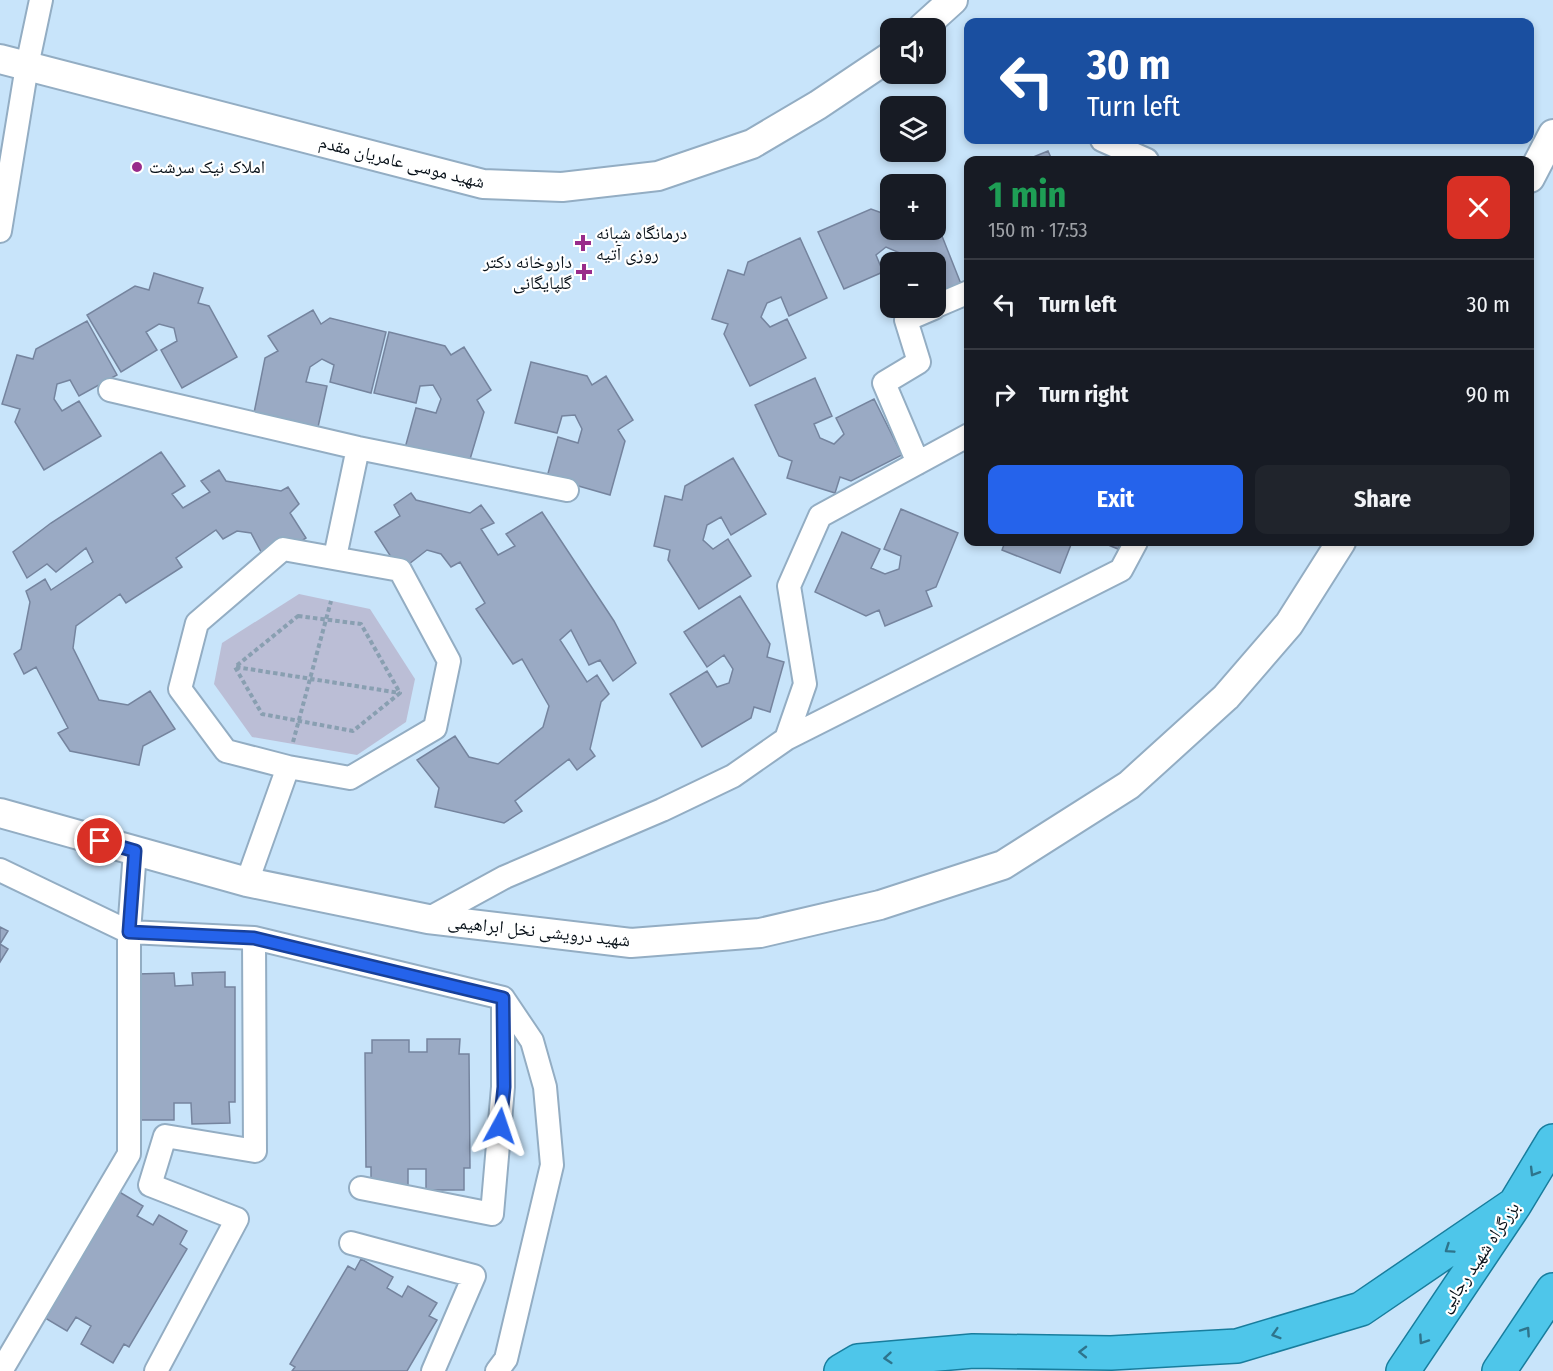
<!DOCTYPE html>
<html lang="en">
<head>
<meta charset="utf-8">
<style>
	body { margin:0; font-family:"Fira Sans Condensed","Noto Naskh Arabic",sans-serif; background:#20242c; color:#f1f3f6; height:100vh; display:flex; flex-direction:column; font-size:22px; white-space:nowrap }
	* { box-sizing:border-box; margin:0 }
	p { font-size:20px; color:#9ea1a6 }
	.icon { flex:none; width:33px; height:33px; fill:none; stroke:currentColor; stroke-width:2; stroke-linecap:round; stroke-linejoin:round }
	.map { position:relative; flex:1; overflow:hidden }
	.sheet { position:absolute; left:964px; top:156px; width:570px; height:390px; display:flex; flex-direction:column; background:#171b24; border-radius:12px; box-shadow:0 3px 9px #0003 }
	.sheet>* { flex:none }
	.guide { position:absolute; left:964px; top:18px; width:570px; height:126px; border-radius:12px; box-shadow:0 3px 9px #0003; background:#1a4fa0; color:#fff; overflow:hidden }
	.controls { position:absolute; left:880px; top:18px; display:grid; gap:12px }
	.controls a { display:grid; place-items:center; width:66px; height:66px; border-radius:12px; background:#171b24; box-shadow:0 3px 9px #0003; font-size:30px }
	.pin { position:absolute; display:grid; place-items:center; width:51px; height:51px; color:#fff; margin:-26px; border:3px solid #fff; border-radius:50%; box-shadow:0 2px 6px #0007 }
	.me { position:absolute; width:66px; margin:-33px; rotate:5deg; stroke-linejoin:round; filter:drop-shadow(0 0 4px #0008) }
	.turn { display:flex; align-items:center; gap:21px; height:126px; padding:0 24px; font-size:27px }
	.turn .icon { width:78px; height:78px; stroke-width:2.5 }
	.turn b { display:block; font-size:42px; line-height:51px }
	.round { display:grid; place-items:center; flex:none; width:63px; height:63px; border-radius:12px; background:#20242c }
	.headline { display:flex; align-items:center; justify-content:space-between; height:102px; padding:0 24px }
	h1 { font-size:36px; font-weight:700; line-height:45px; color:#1e9e55 }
	.cta { display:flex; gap:12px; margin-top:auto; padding:12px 24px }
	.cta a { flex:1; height:69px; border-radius:12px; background:#2563eb; color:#fff; font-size:24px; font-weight:700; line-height:69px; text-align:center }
	.cta a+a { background:#20242c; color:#f1f3f6 }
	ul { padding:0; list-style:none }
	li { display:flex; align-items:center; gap:18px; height:90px; padding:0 24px; border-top:2px solid #363941 }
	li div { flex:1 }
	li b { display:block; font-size:22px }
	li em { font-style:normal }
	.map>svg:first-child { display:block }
	.green { fill:#bbbed6 }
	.building { fill:#9aaac4; stroke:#75849e; stroke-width:1.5 }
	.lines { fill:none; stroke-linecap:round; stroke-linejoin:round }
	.minor-casing { stroke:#93adc3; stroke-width:26 }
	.tertiary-casing { stroke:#93adc3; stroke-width:32 }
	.trunk-casing { stroke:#187d9d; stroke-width:36 }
	.path { stroke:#899fb1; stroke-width:4; stroke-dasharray:4.5 3; stroke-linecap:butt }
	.minor { stroke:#fff; stroke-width:22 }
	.tertiary { stroke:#fff; stroke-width:28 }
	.trunk { stroke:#4ec6ea; stroke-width:33 }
	.oneway { stroke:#2e748c }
	.route-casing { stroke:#184099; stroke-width:15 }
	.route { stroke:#2563eb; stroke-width:10 }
	.poi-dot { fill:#992b8b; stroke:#fff; stroke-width:2 }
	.labels { text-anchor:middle; stroke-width:4.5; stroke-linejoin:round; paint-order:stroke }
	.street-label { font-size:18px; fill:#071018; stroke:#fff }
	.poi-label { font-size:18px; fill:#071018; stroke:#fff; text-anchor:start }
</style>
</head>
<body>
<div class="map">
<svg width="1553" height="1371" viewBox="0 0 1553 1371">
	<rect width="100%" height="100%" fill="#c8e4fa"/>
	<path class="green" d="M299,594L370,609L415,679L406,722L357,755L252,737L214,684L222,643Z"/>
	<path class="building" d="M1048,151L1052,160H1026Z
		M887,197L891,199V230H930L929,232L942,236L963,289L936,299V262H904L900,253L886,247L876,255L883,272L844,289L818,232L871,209L882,213Z
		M800,238L827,298L789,316L781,297L767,303L761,317L770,327L787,319L806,358L750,386L724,334L728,324L712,319L728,270L744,275L748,262Z
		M154,273L203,288L198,303L209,306L237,357L182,388L161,350L177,341L174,328L159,324L146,332L157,350L121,372L87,315L135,286L149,290Z
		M313,310L321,324L330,318L386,332L371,393L330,382L334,365L322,359L310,367L306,382L327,386L318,427L254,413L265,358L278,351L268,336Z
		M87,321L117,375L79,396L70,380L57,384L54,399L62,411L79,401L101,436L44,470L15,422L20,409L2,404L17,355L33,359L36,349Z
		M389,332L445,346L451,355L464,347L491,390L477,400L484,412L468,466L405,448L416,408L436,413L441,399L433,385L420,386L416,403L374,393Z
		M531,362L587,376L592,385L606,376L633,420L618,430L625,441L610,495L547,477L558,437L578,443L582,429L575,415L562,416L557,433L515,423Z
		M815,378L832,416L814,424L820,438L834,444L844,434L836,418L874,399L902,455L851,481L840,477L835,493L787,478L792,461L779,456L755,405Z
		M161,452L185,486L172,494L183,508L210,492L201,481L219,470L226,481L281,491L288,487L299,504L290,513L306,538L267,563L251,533L237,531L223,539L216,530L176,558L182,567L126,603L120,594L76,626L73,648L99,700L128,705L150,691L175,729L143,746L139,765L70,751L58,733L68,728L36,667L24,674L14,654L21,649L30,602L26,591L45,579L51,590L93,562L86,548L56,572L47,564L27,578L13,552L51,523Z
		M733,458L766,514L731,535L721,517L707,525L703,540L713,549L728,539L751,576L699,609L668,560L670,550L654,546L665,496L682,500L685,486Z
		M411,493L416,500L470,513L481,505L494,523L481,529L498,555L515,546L506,534L542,512L614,621L636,663L613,681L600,660L589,665L571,630L560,640L587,682L597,675L609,694L601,702L590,749L595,756L577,770L569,759L515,801L522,811L504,823L435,807L439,788L417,760L455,736L469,757L498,764L543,727L549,706L522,659L513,664L476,609L485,603L460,562L451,567L441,554L427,550L400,571L375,532L400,516L394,505Z
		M901,509L958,533L936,587L926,591L932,606L885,626L879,610L866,616L815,592L842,532L880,549L871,568L885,574L899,569L901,556L884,549Z
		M1005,542H1072L1060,573L1002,550Z
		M1101,542H1122L1118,549Z
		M740,596L770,644L767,657L784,662L770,712L754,707L751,718L702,747L670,694L707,671L717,687L729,683L733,669L724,655L707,667L684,632Z
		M0,927L8,931L0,944L8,949L0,962Z
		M225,972V987H235V1102H229L230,1123L192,1124L191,1103H174V1120H137V974L174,973L175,986L193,985L192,973Z
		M427,1039H460L459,1054H469L470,1168H464V1190H426V1169H408V1187H371V1167H366L365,1053H372V1040H409V1052H427Z
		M111,1187L143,1206L137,1216L153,1225L159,1215L187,1231L180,1244L187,1249L129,1347L124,1344L113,1363L81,1344L91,1326L76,1317L67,1331L35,1312Z
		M361,1259L393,1277L387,1288L402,1297L408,1286L437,1303L429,1316L437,1320L407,1371H292L295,1367L290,1364L348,1266L355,1270Z"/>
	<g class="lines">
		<defs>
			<path id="minor" d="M1102,140L1147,160
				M0,231L27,66L41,0
				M936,306L969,292
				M110,390L358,448L567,490
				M918,463L884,383L919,362L906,320L934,308
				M283,549L400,570L449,661L435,728L350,778L288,767L226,751L180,689L197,623Z
				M335,557L358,448
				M786,739L1121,570L1136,542
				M0,870L129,932L254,938L503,998L532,1041L545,1087L552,1165L506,1359L497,1371
				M247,882L288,767
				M428,919L505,877L662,810L733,776L786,739L805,684L789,586L820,516L969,435
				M361,1188L492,1214L503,1087V998
				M351,1243L474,1276L433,1371
				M1,1371L129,1154V932L135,851
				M156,1371L237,1219L150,1185L165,1136L255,1151L254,938"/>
			<path id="tertiary" d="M922,28L953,0
				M0,59L483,184L562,187L658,176L752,144L818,105L891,56
				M1530,178L1553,134
				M0,813L247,882L428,919L631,943L760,933L880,905L1003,865L1129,785L1226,697L1289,624L1341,542"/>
			<path id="trunk" d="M841,1371L858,1361L973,1351L1111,1353L1237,1346L1361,1309L1515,1204
				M1403,1371L1515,1204L1553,1141
				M1499,1371L1553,1290"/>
		</defs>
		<use href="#minor" class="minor-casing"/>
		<use href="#tertiary" class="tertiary-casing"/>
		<use href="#trunk" class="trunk-casing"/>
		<path class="path" d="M298,616L361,624L400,693L353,731L262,714L235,667Z
			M236,667L400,693
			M293,742L331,601"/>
		<use href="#minor" class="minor"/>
		<use href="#tertiary" class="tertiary"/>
		<use href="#trunk" class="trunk"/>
	</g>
	<defs><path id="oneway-chevron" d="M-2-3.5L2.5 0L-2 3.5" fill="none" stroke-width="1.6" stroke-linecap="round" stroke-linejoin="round" transform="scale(1.5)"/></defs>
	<g class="oneway">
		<use href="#oneway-chevron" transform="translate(1534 1172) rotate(121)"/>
		<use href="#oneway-chevron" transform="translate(1449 1249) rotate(146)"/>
		<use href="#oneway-chevron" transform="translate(1526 1331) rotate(-56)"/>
		<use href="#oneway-chevron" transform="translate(1276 1334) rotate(163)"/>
		<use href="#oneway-chevron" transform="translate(1423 1340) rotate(124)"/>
		<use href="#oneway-chevron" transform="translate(1083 1352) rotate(-179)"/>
		<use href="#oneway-chevron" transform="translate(888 1358) rotate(175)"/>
	</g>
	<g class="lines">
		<defs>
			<path id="route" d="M100,841L135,851L129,932L254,938L503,998L504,1087L500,1126"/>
		</defs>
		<use href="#route" class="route-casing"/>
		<use href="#route" class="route"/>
	</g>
	<g class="poi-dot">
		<circle cx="137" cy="167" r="6"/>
		<path d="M580 234h6v6h6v6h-6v6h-6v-6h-6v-6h6z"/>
		<path d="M581 263h6v6h6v6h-6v6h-6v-6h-6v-6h6z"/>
	</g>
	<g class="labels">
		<g class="street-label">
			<text transform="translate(402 162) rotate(14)" y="6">شهید موسی عامریان مقدم</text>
			<text transform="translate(539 931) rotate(6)" y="6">شهید درویشی نخل ابراهیمی</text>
			<text transform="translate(1479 1257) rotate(-56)" y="6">بزرگراه شهید رجایی</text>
		</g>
		<g class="poi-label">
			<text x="149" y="173">املاک نیک سرشت</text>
			<text x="596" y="239">درمانگاه شبانه<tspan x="596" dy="21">روزی آتیه</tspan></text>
			<text x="572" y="268" text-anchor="end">داروخانه دکتر<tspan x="572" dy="21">گلپایگانی</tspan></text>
		</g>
	</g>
</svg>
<div class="controls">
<a><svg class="icon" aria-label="sound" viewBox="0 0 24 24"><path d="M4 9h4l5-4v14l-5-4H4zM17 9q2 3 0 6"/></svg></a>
<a><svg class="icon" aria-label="layers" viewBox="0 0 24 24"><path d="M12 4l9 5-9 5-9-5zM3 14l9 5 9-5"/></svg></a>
<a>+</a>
<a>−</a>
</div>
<div class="pin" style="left:100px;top:841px;background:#d93025"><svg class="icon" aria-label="arrive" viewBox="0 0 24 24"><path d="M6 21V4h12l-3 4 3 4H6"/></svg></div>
<svg class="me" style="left:500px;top:1126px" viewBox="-20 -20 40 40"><path d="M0-17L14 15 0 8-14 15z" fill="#2563eb" stroke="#fff" stroke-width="4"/></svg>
<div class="guide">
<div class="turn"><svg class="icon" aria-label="left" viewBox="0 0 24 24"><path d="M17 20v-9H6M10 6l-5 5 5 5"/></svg><div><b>30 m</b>Turn left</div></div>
</div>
<section class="sheet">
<div class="headline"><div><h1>1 min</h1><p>150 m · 17:53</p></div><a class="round" style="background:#d93025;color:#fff"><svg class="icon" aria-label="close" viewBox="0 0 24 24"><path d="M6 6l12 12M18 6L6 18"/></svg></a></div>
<ul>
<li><svg class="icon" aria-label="left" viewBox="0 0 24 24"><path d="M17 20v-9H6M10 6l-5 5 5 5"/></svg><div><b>Turn left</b></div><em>30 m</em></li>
<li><svg class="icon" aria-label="right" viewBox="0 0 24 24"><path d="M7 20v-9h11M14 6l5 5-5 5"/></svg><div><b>Turn right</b></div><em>90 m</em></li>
</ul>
<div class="cta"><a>Exit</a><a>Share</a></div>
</section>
</div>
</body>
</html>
